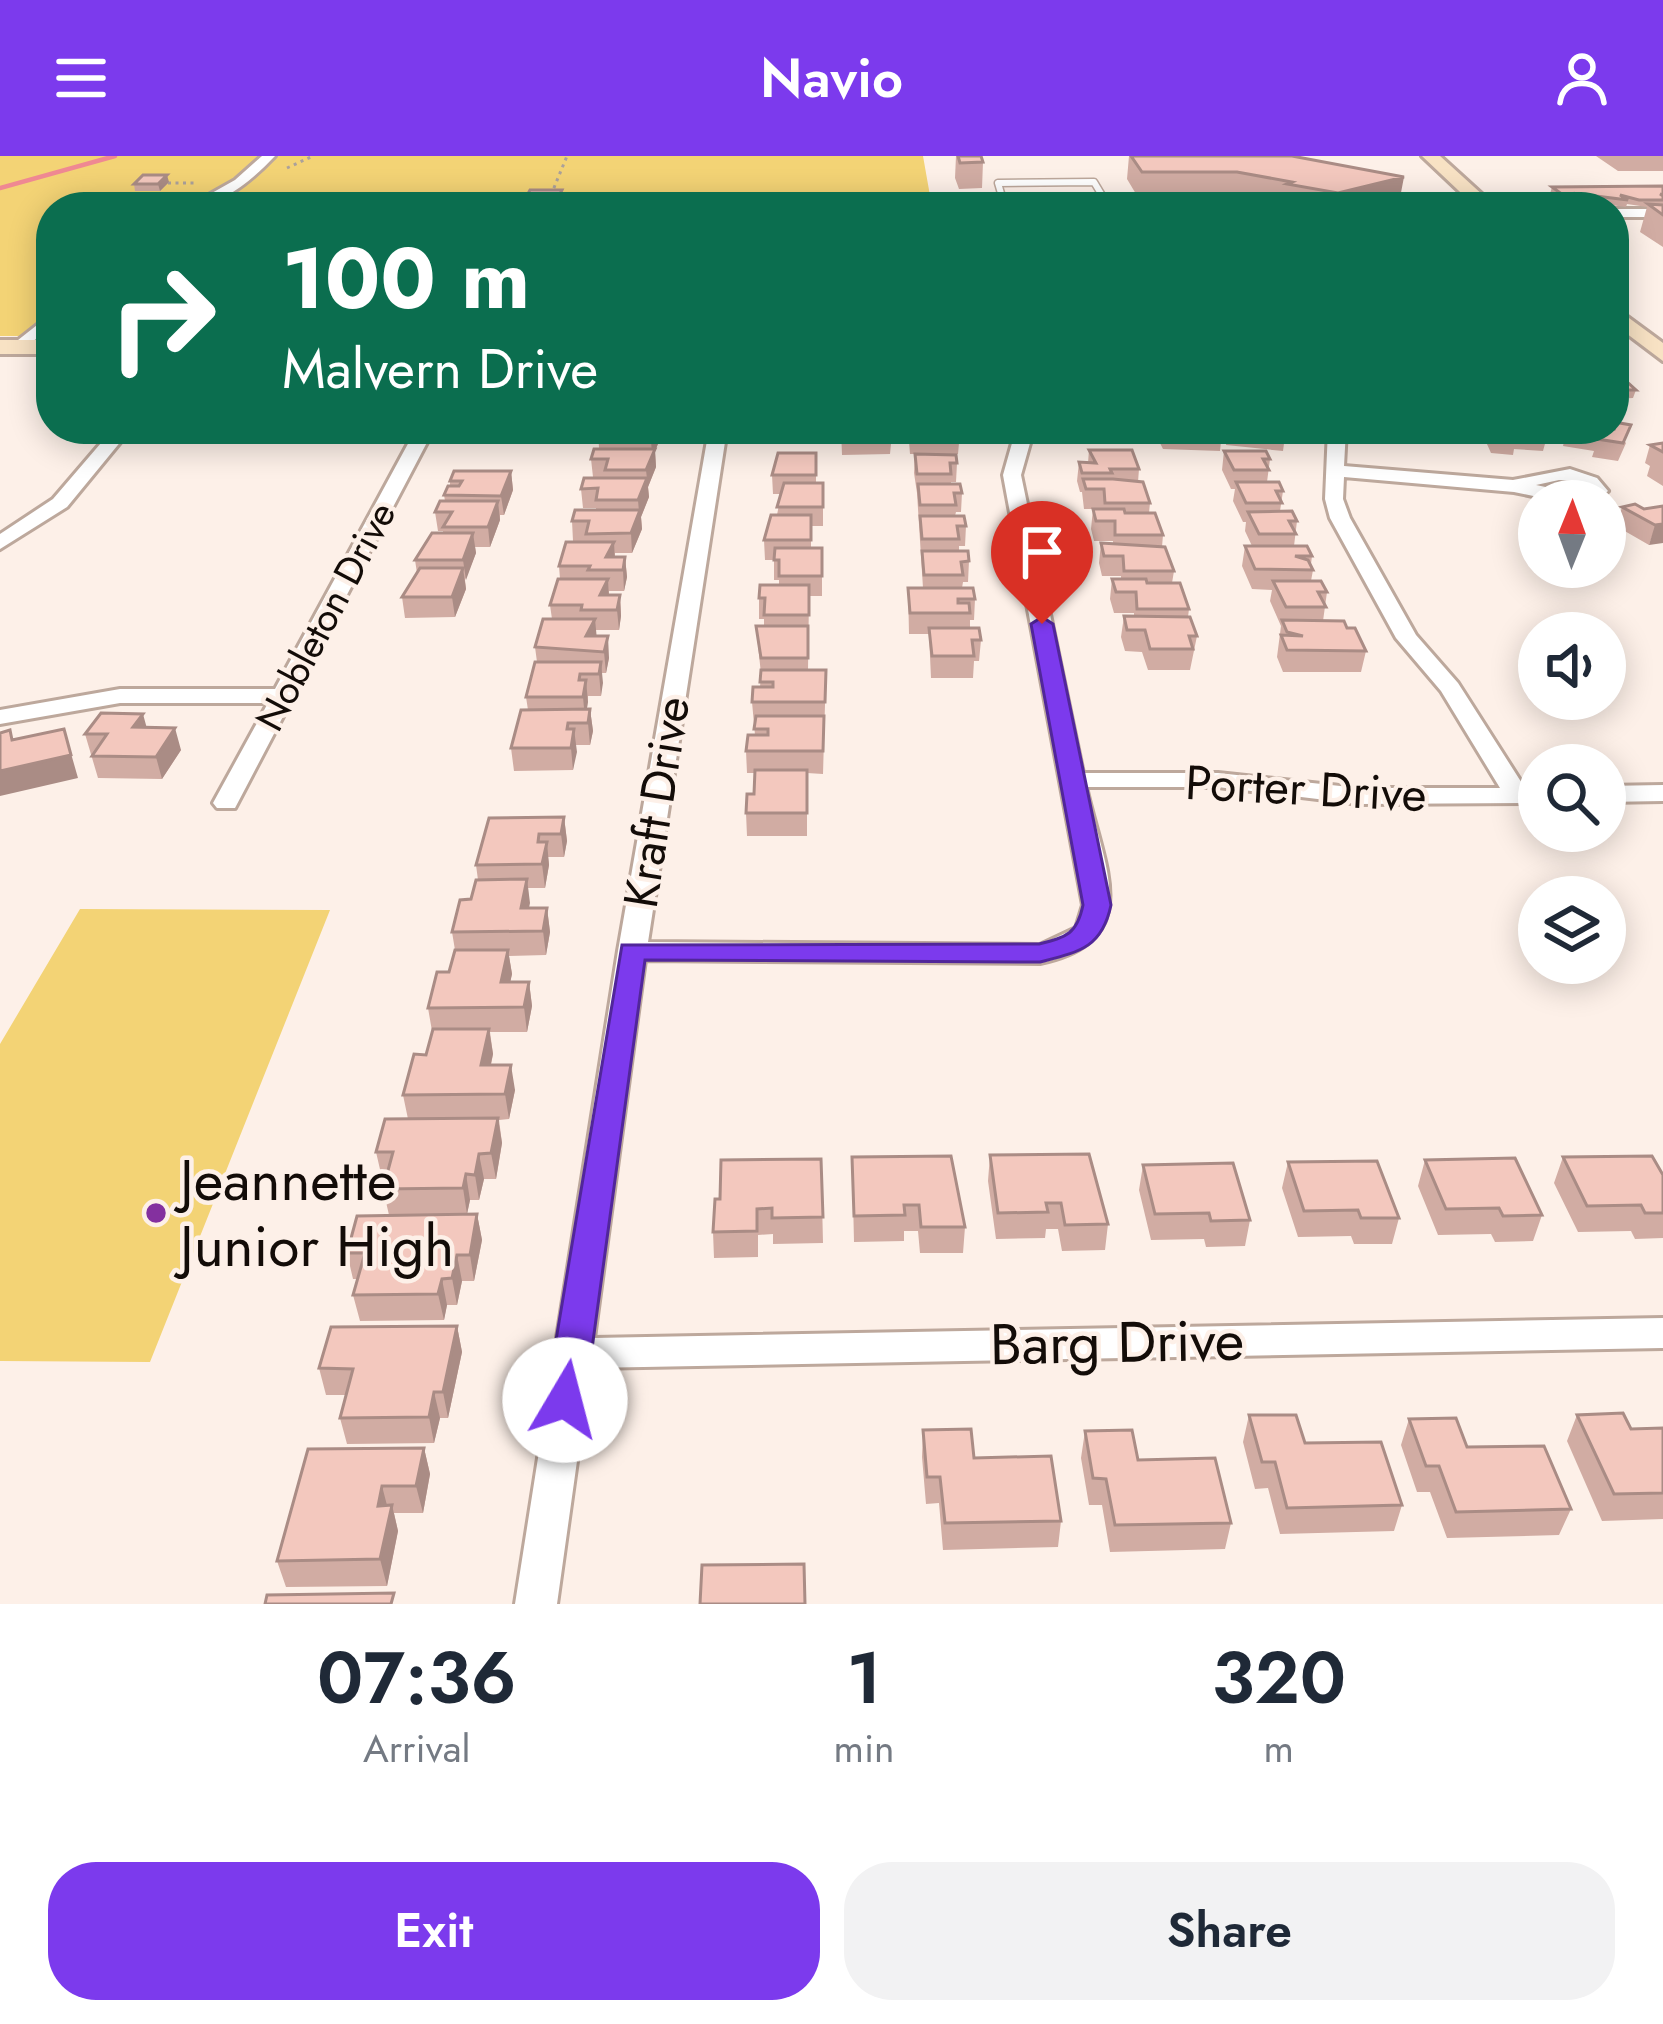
<!DOCTYPE html>
<html lang="en">
<head>
<meta charset="utf-8">
<style>
	body { margin:0; font-family:Jost,sans-serif; background:#f2f2f3; color:#1f2937; height:100vh; display:flex; flex-direction:column; font-size:45px; white-space:nowrap }
	* { box-sizing:border-box; margin:0 }
	p { font-size:39px; color:#747a83 }
	.icon { flex:none; width:66px; height:66px; fill:none; stroke:currentColor; stroke-width:2; stroke-linecap:round; stroke-linejoin:round }
	.map { position:relative; height:1448px; overflow:hidden }
	.drawer { display:flex; flex-direction:column; background:#fff; flex:1 }
	.drawer>* { flex:none }
	.top-card { position:absolute; left:36px; top:36px; width:1593px; height:252px; border-radius:48px; box-shadow:0 6px 30px #0003; background:#0b6e4f; color:#fff; overflow:hidden }
	.needle { width:78px; rotate:1deg }
	.controls { position:absolute; left:1518px; top:324px; display:grid; gap:24px }
	.controls a { display:grid; place-items:center; width:108px; height:108px; border-radius:50%; background:#fff; box-shadow:0 6px 30px #0003; font-size:60px }
	.pin { position:absolute; display:grid; place-items:center; width:102px; height:102px; color:#fff; margin:-123px -51px; border-radius:50% 50% 50% 0; rotate:-45deg; box-shadow:0 0 12px #0007 }
	.pin .icon { rotate:45deg }
	.me { position:absolute; width:132px; margin:-66px; rotate:8deg; stroke-linejoin:round; filter:drop-shadow(0 0 9px #0008) }
	.turn { display:flex; align-items:center; gap:42px; height:252px; padding:0 48px; font-size:54px }
	.turn .icon { width:156px; height:156px; stroke-width:2.5 }
	.turn b { display:block; font-size:84px; line-height:102px }
	.eta { display:flex; justify-content:space-evenly; align-items:center; height:204px; text-align:center }
	.eta b { font-size:72px; font-weight:600; line-height:84px }
	.cta { display:flex; gap:24px; margin-top:auto; padding:24px 48px }
	.cta a { flex:1; height:138px; border-radius:48px; background:#7c3aed; color:#fff; font-size:48px; font-weight:600; line-height:138px; text-align:center }
	.cta a+a { background:#f2f2f3; color:#1f2937 }
	header { display:flex; justify-content:space-between; align-items:center; height:156px; padding:0 48px; background:#7c3aed; color:#fff; font-size:54px; font-weight:600 }
	.map>svg:first-child { display:block }
	.green { fill:#f3d375 }
	.lines { fill:none; stroke-linecap:round; stroke-linejoin:round }
	.stream { stroke:#ef8892; stroke-width:4.5 }
	.lane-casing { stroke:#bda89c; stroke-width:9 }
	.street-casing { stroke:#bda89c; stroke-width:6 }
	.secondary-casing { stroke:#bda89c; stroke-width:6 }
	.path { stroke:#aba19a; stroke-width:3; stroke-dasharray:3 4.5; stroke-linecap:butt }
	.lane { stroke:#fff; stroke-width:6 }
	.street { fill:#fff; fill-rule:evenodd }
	.secondary { fill:#f8e2c4; fill-rule:evenodd }
	.wall { fill:#d1aca3 }
	.shaded-wall { fill:#aa8c85 }
	.building { fill:#f3c8be; stroke:#aa8c85; stroke-width:3 }
	.route { fill:#7c3aed; stroke:#51269a; stroke-width:3 }
	.poi-dot { fill:#84309f; stroke:#fdf0e8; stroke-width:4.5 }
	.labels { text-anchor:middle; stroke-width:9; stroke-linejoin:round; paint-order:stroke }
	.far-street-label { font-size:39px; fill:#130c08; stroke:#fdf0e8 }
	.street-label { font-size:48px; fill:#130c08; stroke:#fdf0e8 }
	.near-poi-label { font-size:57px; fill:#130c08; stroke:#fdf0e8; text-anchor:start }
	.near-street-label { font-size:57px; fill:#130c08; stroke:#fdf0e8 }
</style>
</head>
<body>
<header><svg class="icon" aria-label="menu" viewBox="0 0 24 24"><path d="M4 6h16M4 12h16M4 18h16"/></svg>Navio<svg class="icon" aria-label="person" viewBox="0 0 24 24"><circle cx="12" cy="8" r="4"/><path d="M4 21q1-7 8-7t8 7"/></svg></header>
<div class="map">
<svg width="1663" height="1448" viewBox="0 0 1663 1448">
	<rect width="100%" height="100%" fill="#fdf0e8"/>
	<path class="green" d="M0,0H923L932,51H51V180H0Z
		M80,753L330,754L150,1206L0,1205V888Z"/>
	<g class="lines">
		<path class="stream" d="M0,32L115,0"/>
		<defs>
			<path id="lane" d="M1005,51L998,27L1094,26L1106,46
				M1053,51L1051,46H1204L1229,51"/>
			<path id="street" d="M262,0H275C252,24 221,51 187,51L235,24Z
				M1614,53H1663V61H1614Z
				M51,158V170L23,194H13V188Z
				M113,273H131L67,351L0,393V378L53,343Z
				M416,273H434L235,652H217L213,647L268,547H120L0,568V554L120,533H275Z
				M709,273H727L648,786L1040,789L1076,772L1083,749L1003,319L1016,273H1034L1021,319L1083,617H1218L1359,632H1500L1441,535L1396,482L1330,362L1325,343L1328,273H1346L1344,310L1513,324L1570,313L1597,322L1608,335L1596,345H1557L1514,336L1344,321L1343,343L1350,362L1416,479L1458,527L1525,632L1539,631V647L1359,648L1218,631H1086C1103,710 1147,784 1040,807L645,804L594,1182L1663,1162V1192L590,1212L557,1448H515L618,795ZM1559,324L1575,325L1588,334L1569,336L1536,329Z
				M1663,629V645L1605,646V630Z"/>
			<path id="secondary" d="M1422,0H1440L1496,51H1476Z
				M1614,151L1663,187V205L1614,168Z
				M0,184H51V198H0Z"/>
		</defs>
		<use href="#lane" class="lane-casing"/>
		<use href="#street" class="street-casing"/>
		<use href="#secondary" class="secondary-casing"/>
		<path class="path" d="M287,12L313,0
			M168,27H194
			M551,39L567,0"/>
		<use href="#lane" class="lane"/>
		<use href="#street" class="street"/>
		<use href="#secondary" class="secondary"/>
	</g>
	<path class="wall" d="M956,0H981L983,6L982,32L959,33L955,22Z
		M1129,0H1292L1399,47L1384,51H1278L1234,43H1139L1127,23Z
		M1596,0H1663V15H1618Z
		M169,26L160,35H135L134,28Z
		M1663,30V91L1640,76L1647,51L1627,48L1626,51L1587,46L1586,51H1568L1550,38L1552,31Z
		M1614,214L1636,234L1633,242L1614,243Z
		M598,273H659L660,283L655,295L656,311L648,331L649,341L641,361L642,373L632,397H615V401H625L627,421L624,435H609V439H620L621,460L619,474H596V480L609,502L606,517H602L601,540H588L587,553H590L593,575L590,589H576L573,614L514,615L511,592L528,554L526,541L537,506L535,491L552,463L550,449L560,423L559,410L587,386L573,385L572,365L596,354V352H583L581,333L593,321L591,303L612,293L599,292Z
		M841,273H897V288H891L890,298L842,299Z
		M908,273H965L964,287H959L958,298H910Z
		M1158,273H1220L1222,277L1220,295L1163,293L1157,281Z
		M1227,273H1286L1283,295L1226,289Z
		M1483,273H1546L1548,277L1543,295L1514,293L1513,299L1491,297L1482,277Z
		M1567,273H1614L1626,287L1618,305L1592,301L1594,295L1563,290Z
		M1663,287V330L1647,320L1650,310L1645,307L1650,289Z
		M1089,294L1139,313L1138,326L1150,347L1149,357L1163,379L1162,391L1174,415L1172,427L1189,453L1188,461L1197,480L1190,514H1148L1142,496L1125,495L1121,481L1124,460L1134,461V457H1114L1110,443L1112,423H1121V420H1102L1099,407L1101,387L1113,388V385H1094L1091,373L1093,353H1102H1084L1082,336H1080L1077,325L1079,306L1088,307Z
		M1224,295L1270,303L1267,326L1283,335L1280,355L1297,365L1294,390L1312,400L1311,408L1313,414L1311,425L1327,436L1323,465L1347,472L1366,495L1361,516H1283L1277,501L1281,470L1270,445L1272,434L1252,433L1242,410L1245,390H1252L1245,375L1246,366H1243L1233,345L1235,333H1231L1222,314Z
		M816,297V327H823V370H811V392H822V440H809L808,514H826L823,618L807,617V680H747L746,657L754,638L755,617H747L746,595L755,579L752,546L760,531L761,518L756,470H764V463H759V442L779,429V424H774V404H765L764,384L777,359L781,338H773L772,319Z
		M915,298L957,307L956,326H951V328L962,337L961,356H956L955,360L966,370L965,390H959V395L969,405L968,426H963L962,432L975,443L974,464H970V472L981,484L979,505H974L973,522H931L929,478H909L908,432H923L917,337L914,317Z
		M511,315L513,334L504,359H500V364L490,391H475L476,397L465,424L466,433L455,461L405,462L402,441L417,417L415,404L443,377V375H438L435,356L445,345L444,339L450,330V325Z
		M1535,343L1539,345V382L1530,363Z
		M1663,350L1649,389L1616,370L1622,351L1644,353Z
		M146,571L181,594L162,623L98,622L85,578Z
		M564,661L567,685L564,701H548L549,709L545,732H528L529,752H547L550,776L546,799L509,800L512,818L510,826H529L532,850L527,876H490L493,898L491,909L515,934L509,963L499,964L502,987L496,1023H484L479,1044H470L467,1058L389,1059L383,1033L386,1022H382L376,996L408,963L403,939L426,899L432,875L428,852L449,816L455,794L452,776L471,743L478,724L476,709Z
		M990,999L1108,1068L1105,1094L1062,1095L1058,1073H1046L1045,1082L996,1083L988,1025Z
		M852,1001L965,1071L963,1097H920L918,1075H904V1085L854,1086Z
		M1563,1001L1663,1019V1082L1635,1083L1631,1075L1578,1076L1554,1027Z
		M821,1003L823,1087L773,1088V1078L758,1079V1101L714,1102L713,1076L720,1043Z
		M1425,1004L1542,1059L1533,1085L1495,1086L1491,1078L1438,1079L1418,1030Z
		M1288,1006L1399,1062L1392,1088H1354L1351,1080L1298,1081L1282,1032Z
		M1143,1009L1250,1064L1245,1090L1206,1091L1204,1083L1151,1084L1139,1034Z
		M477,1058L482,1084L474,1125H462L457,1149H447L444,1164L360,1165L353,1139L358,1123H353L347,1097Z
		M457,1170L462,1196L448,1262H440L434,1287L347,1288L340,1262L346,1239H326L319,1212Z
		M1249,1259L1305,1287L1402,1349L1394,1375L1280,1378L1268,1332L1255,1333L1243,1286Z
		M1577,1259L1631,1273L1663,1272V1363L1602,1365L1567,1285Z
		M1409,1263L1467,1291L1571,1353L1559,1379L1447,1382L1430,1336H1417L1401,1289Z
		M923,1274L974,1302L1061,1365L1058,1391L943,1394L939,1347L926,1348L922,1301Z
		M1085,1275L1138,1304L1231,1367L1225,1393L1110,1396L1102,1349H1089L1081,1302Z
		M424,1292L430,1318L423,1357H394L398,1375L387,1430L286,1431L277,1405Z"/>
	<path class="shaded-wall" d="M167,19L169,26L160,35L158,28Z
		M1404,21L1399,47L1384,51H1336L1338,37Z
		M562,34L563,47L561,51H555Z
		M655,273H659L660,283L655,295L656,311L648,331L649,341L641,361L642,373L632,397L631,377L639,356L638,344L647,323L646,314L652,299L651,284Z
		M511,315L513,334L504,359L501,340Z
		M498,345L500,364L490,391L488,371Z
		M1663,368V387L1649,389L1655,369Z
		M473,377L476,397L466,424L463,404Z
		M614,386L615,406L606,401Z
		M625,401L627,421L624,435L623,414Z
		M463,412L466,433L455,461L452,441Z
		M608,423L609,443L600,439Z
		M620,439L621,460L619,474L617,454Z
		M595,463L597,484L586,480Z
		M608,480L609,502L606,517L604,496Z
		M601,506L603,527L601,540L599,518Z
		M586,524L588,546L585,563L583,541Z
		M590,553L593,575L590,589L588,567Z
		M143,558L149,580L133,571Z
		M175,572L181,594L162,623L156,601Z
		M64,573L78,622L0,640V615Z
		M574,573L577,596L573,614L571,592Z
		M564,661L567,685L564,701L561,678Z
		M547,686L549,709L545,732L542,708Z
		M527,723L530,747L524,776L521,752Z
		M547,752L550,776L546,799L543,775Z
		M508,794L512,818L505,851L501,826Z
		M529,826L532,850L527,876L524,851Z
		M489,873L493,898L485,934L481,909Z
		M511,909L515,934L509,963L505,938Z
		M498,962L502,987L496,1023L491,997Z
		M479,998L484,1023L479,1044L475,1019Z
		M466,1018L470,1044L467,1058L463,1032Z
		M477,1058L482,1084L474,1125L470,1099Z
		M457,1099L462,1125L457,1149L452,1122Z
		M442,1123L447,1149L444,1164L438,1138Z
		M457,1170L462,1196L448,1262L443,1236Z
		M434,1236L440,1262L434,1287L429,1261Z
		M424,1292L430,1318L423,1357L416,1330Z
		M382,1330L389,1357L378,1350Z
		M392,1349L398,1375L387,1430L380,1403Z"/>
	<path class="building" d="M958,0H981L983,6L960,7Z
		M1131,0H1292L1404,21L1338,37L1287,28L1292,26L1237,16H1142Z
		M143,19H167L158,28H134Z
		M1663,30V39L1660,38L1663,40V44H1639L1620,39L1628,44L1579,38L1587,44H1570L1552,31Z
		M530,34H562L555,49H522Z
		M1648,48L1663,49V59Z
		M1614,214L1636,234H1614Z
		M1614,266L1631,269L1623,287L1597,283L1600,277L1576,273H1614Z
		M655,273L651,284H611L614,274H598Z
		M842,273H890L891,280L842,281Z
		M909,273H958L959,279L911,280Z
		M1164,273H1220L1222,277L1165,275Z
		M1252,273H1286V277Z
		M1492,273H1546L1548,277L1515,275L1518,280L1495,279Z
		M1663,287V296L1650,289Z
		M594,293H655L646,314H605L608,303H591Z
		M1089,294H1132L1139,313H1110L1112,317H1082L1079,306L1096,307Z
		M1224,295H1266L1270,303H1263L1269,314H1234Z
		M778,297H816V319H772Z
		M915,298L956,299L957,307H950L951,318H917Z
		M454,315H511L501,340L444,339L448,330H459L462,325H450Z
		M584,322H647L638,344H596L598,332L581,333Z
		M1083,323H1113L1143,326L1150,347H1105L1104,333H1086Z
		M1236,326H1279L1283,335H1276L1282,347H1246Z
		M784,327H823V351H777Z
		M918,328H960L962,337H954L956,349H920Z
		M440,345H498L488,371H443L452,356H435Z
		M1635,348L1644,353L1663,350V368L1655,369L1622,351Z
		M1093,353H1124L1125,357H1155L1163,379H1115V365H1096Z
		M575,354H640L631,377L586,378L589,365H572Z
		M1292,355L1297,365H1289L1296,378H1259L1248,356Z
		M771,359H811V384H764Z
		M920,360H964L966,370H957L959,383H922Z
		M432,377H473L463,404H415Z
		M566,386H614L606,401H625L623,414H588L590,410H559Z
		M1101,387L1165,391L1174,415H1124L1123,400H1104Z
		M1245,390H1307L1312,400H1295L1308,404L1313,414L1255,413Z
		M775,392H822V420H779V404H774Z
		M922,395H968L969,405L961,406L963,419H924Z
		M420,412H463L452,441H402Z
		M558,423H608L600,439H620L617,454H581L582,449H550Z
		M1112,423H1146L1147,427H1180L1189,453H1137L1136,436H1116Z
		M1273,425H1321L1327,436H1318L1326,451H1286Z
		M760,429H809V459H764L765,442H759Z
		M908,432H973L975,443H958V447H969L970,457H910Z
		M1124,460L1190,461L1197,480H1189L1193,493H1150L1145,474H1127Z
		M543,463H595L586,480H608L604,496L535,491Z
		M1282,464L1344,465L1347,472H1355L1366,495L1287,494L1281,479L1303,480L1287,476Z
		M756,470H808V502H761Z
		M929,472H979L981,484H972L974,500H932Z
		M535,506H601L599,518H580L579,524H586L583,541H526Z
		M761,514H826L825,546H752L753,531H773V526H760Z
		M590,553L588,567H568L567,573H574L571,592H511L521,554Z
		M101,557L143,558L133,571L175,572L156,601L92,600L107,578H85Z
		M756,560H824L823,595H746L748,579H768V573H754Z
		M64,573L71,599L0,615V577L10,574L12,584Z
		M755,614H807V657H746L747,638H754Z
		M564,661L561,678H539L538,686H547L542,708L476,709L489,662Z
		M527,723L521,752H547L543,775L452,776L460,744L471,743L476,724Z
		M455,794H508L501,826H529L524,851L428,852L437,816H449Z
		M433,873H489L481,909H511L505,938L403,939L414,898L426,899Z
		M498,962L491,997L479,998L475,1019L466,1018L463,1032L383,1033L393,996H376L385,963Z
		M1089,998L1108,1068L1065,1069L1061,1047H1046L1048,1056L998,1057L990,999Z
		M951,1000L965,1071H921L919,1049H904L905,1059L854,1060L852,1001Z
		M1652,1000L1663,1019V1057H1645L1641,1049L1587,1050L1563,1001Z
		M1515,1002L1542,1059L1503,1060L1499,1052L1446,1053L1425,1004Z
		M821,1003L823,1061L772,1062V1052L757,1053V1075L713,1076L715,1043H720L721,1004Z
		M1377,1005L1399,1062H1361L1358,1054L1304,1055L1288,1006Z
		M1233,1007L1250,1064L1211,1065L1209,1057L1155,1058L1143,1009Z
		M477,1058L470,1099H457L452,1122L442,1123L438,1138L353,1139L365,1097H347L357,1060Z
		M457,1170L443,1236H434L429,1261L340,1262L353,1213L319,1212L331,1171Z
		M1623,1257L1631,1273L1663,1272V1337L1614,1338L1577,1259Z
		M1249,1259H1296L1305,1287L1381,1286L1402,1349L1287,1352L1275,1306H1262Z
		M1456,1262L1467,1291L1544,1290L1571,1353L1456,1356L1439,1310H1426L1409,1263Z
		M971,1273L974,1302L1051,1300L1061,1365L945,1367L940,1321H927L923,1274Z
		M1132,1274L1138,1304L1215,1302L1231,1367L1115,1369L1106,1323L1093,1322L1085,1275Z
		M424,1292L416,1330H382L378,1350L392,1349L380,1403L277,1405L308,1293Z
		M804,1408L805,1448H700L702,1409Z
		M394,1437L391,1448H265L267,1439Z"/>
	<path class="route" d="M1042,461L1053,468L1111,749C1102,792 1079,796 1040,806L645,804L585,1244L579,1255L565,1260L552,1255L546,1244L622,789L1039,788C1067,781 1077,778 1083,749L1031,468Z"/>
	<circle class="poi-dot" cx="156" cy="1057" r="12"/>
	<g class="labels">
		<g class="far-street-label">
			<text transform="translate(325 460) rotate(-62)" y="14">Nobleton Drive</text>
		</g>
		<g class="street-label">
			<text transform="translate(1306 632) rotate(3)" y="17">Porter Drive</text>
			<text transform="translate(656 646) rotate(-81)" y="17">Kraft Drive</text>
		</g>
		<g class="near-poi-label">
			<text x="180" y="1044">Jeannette<tspan x="180" dy="66">Junior High</tspan></text>
		</g>
		<g class="near-street-label">
			<text transform="translate(1117 1186) rotate(-1)" y="20">Barg Drive</text>
		</g>
	</g>
</svg>
<div class="controls">
<a><svg class="needle" viewBox="-14 -14 28 28"><path d="M0-13l5 13h-10z" fill="#e53935"/><path d="M0 13l5-13h-10z" fill="#747a83"/></svg></a>
<a><svg class="icon" aria-label="sound" viewBox="0 0 24 24"><path d="M4 9h4l5-4v14l-5-4H4zM17 9q2 3 0 6"/></svg></a>
<a><svg class="icon" aria-label="search" viewBox="0 0 24 24"><circle cx="10" cy="10" r="6"/><path d="M15 15l6 6"/></svg></a>
<a><svg class="icon" aria-label="layers" viewBox="0 0 24 24"><path d="M12 4l9 5-9 5-9-5zM3 14l9 5 9-5"/></svg></a>
</div>
<div class="pin" style="left:1042px;top:468px;background:#d93025"><svg class="icon" aria-label="arrive" viewBox="0 0 24 24"><path d="M6 21V4h12l-3 4 3 4H6"/></svg></div>
<svg class="me" style="left:565px;top:1244px" viewBox="-20 -20 40 40"><circle r="19" fill="#fff"/><path d="M0-13L10 11 0 6-10 11z" fill="#7c3aed"/></svg>
<div class="top-card">
<div class="turn"><svg class="icon" aria-label="right" viewBox="0 0 24 24"><path d="M7 20v-9h11M14 6l5 5-5 5"/></svg><div><b>100 m</b>Malvern Drive</div></div>
</div>
</div>
<section class="drawer">
<div class="eta">
<div><b>07:36</b><p>Arrival</p></div>
<div><b>1</b><p>min</p></div>
<div><b>320</b><p>m</p></div>
</div>
<div class="cta"><a>Exit</a><a>Share</a></div>
</section>
</body>
</html>
